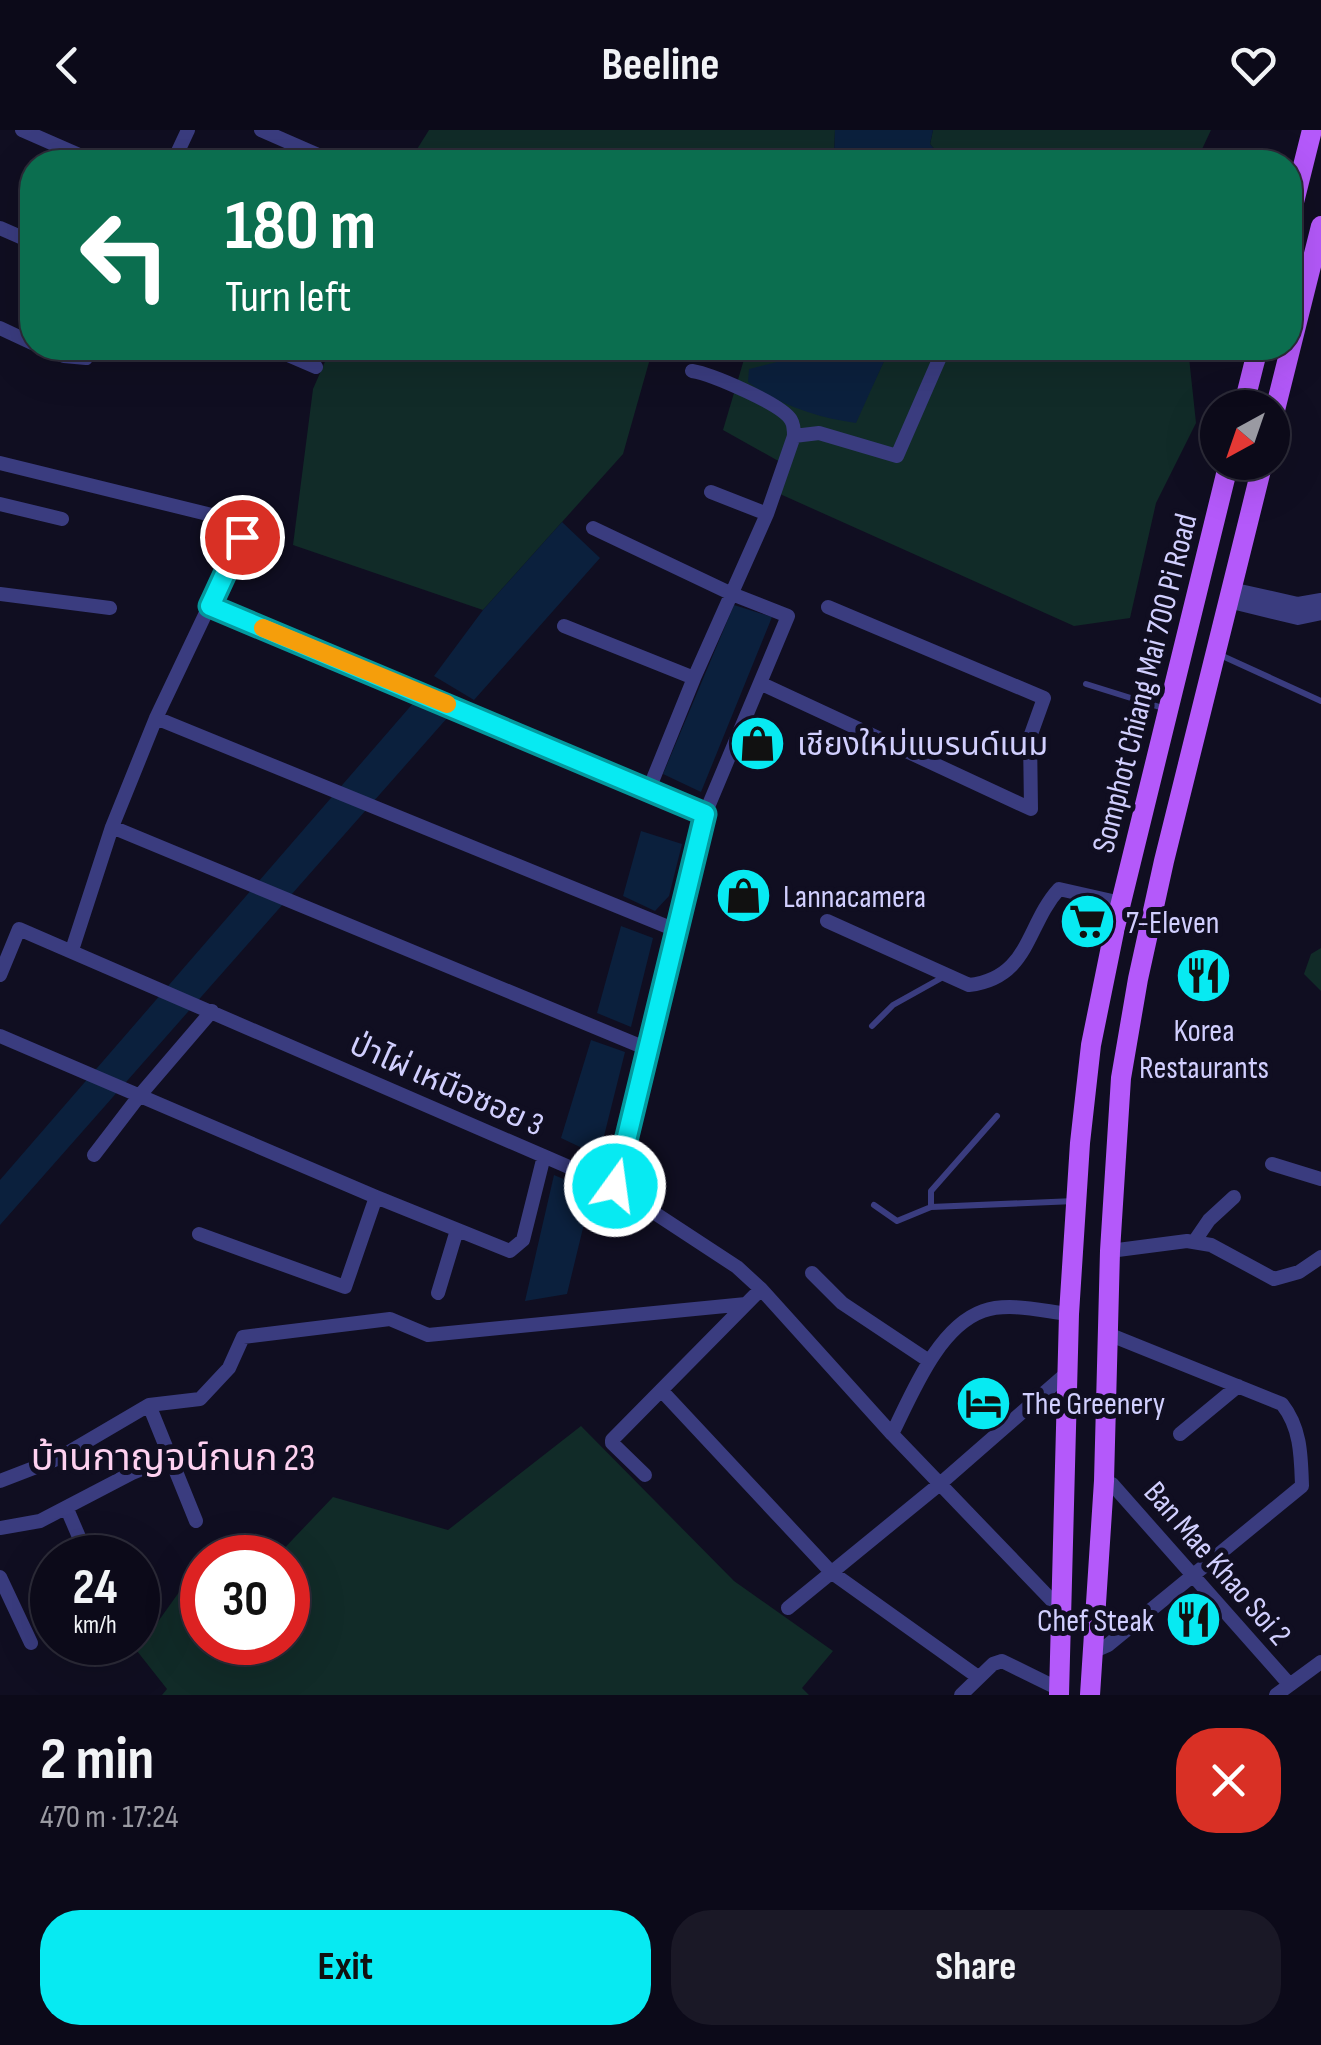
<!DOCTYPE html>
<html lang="en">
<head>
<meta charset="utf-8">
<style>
	body { margin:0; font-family:"Sofia Sans Condensed","Noto Sans Thai",sans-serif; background:#1a1826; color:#f1f3f6; height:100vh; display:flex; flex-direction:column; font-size:38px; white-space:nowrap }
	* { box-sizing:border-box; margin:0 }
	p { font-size:32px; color:#9a9aa2 }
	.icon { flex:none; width:55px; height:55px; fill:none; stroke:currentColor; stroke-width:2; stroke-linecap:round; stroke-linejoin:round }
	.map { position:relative; height:1565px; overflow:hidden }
	.details { display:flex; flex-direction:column; background:#0c0a19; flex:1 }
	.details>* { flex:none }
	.hud { position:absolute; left:20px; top:20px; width:1282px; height:210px; border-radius:40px; box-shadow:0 10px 40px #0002,0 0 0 2px #2c2b38; background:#0b6e4f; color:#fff; overflow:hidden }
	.needle { width:65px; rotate:220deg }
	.tools { position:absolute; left:1200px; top:260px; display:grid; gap:20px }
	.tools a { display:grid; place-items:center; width:90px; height:90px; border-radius:50%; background:#0c0a19; box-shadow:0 10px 40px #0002,0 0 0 2px #2c2b38; font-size:50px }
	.speed { position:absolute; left:30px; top:1405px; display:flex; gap:20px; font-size:50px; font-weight:700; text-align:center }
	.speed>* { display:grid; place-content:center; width:130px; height:130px; border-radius:50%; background:#0c0a19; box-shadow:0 10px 40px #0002,0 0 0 2px #2c2b38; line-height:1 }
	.speed small { font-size:25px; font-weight:400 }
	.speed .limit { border:15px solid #d22; background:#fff; color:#111 }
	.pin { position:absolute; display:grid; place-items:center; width:85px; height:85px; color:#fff; margin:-42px; border:5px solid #fff; border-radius:50%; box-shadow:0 2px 10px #0007 }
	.me { position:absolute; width:110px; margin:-55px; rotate:14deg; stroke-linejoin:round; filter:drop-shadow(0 0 8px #0008) }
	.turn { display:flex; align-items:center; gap:35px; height:210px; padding:0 40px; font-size:45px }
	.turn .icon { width:130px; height:130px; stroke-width:2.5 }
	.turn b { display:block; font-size:70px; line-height:85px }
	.round { display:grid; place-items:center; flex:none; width:105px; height:105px; border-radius:40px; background:#1a1826 }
	.overview { display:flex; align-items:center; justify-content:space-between; height:170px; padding:0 40px }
	h1 { font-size:60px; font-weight:700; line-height:75px }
	.cta { display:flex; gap:20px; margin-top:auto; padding:20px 40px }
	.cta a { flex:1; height:115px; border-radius:40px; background:#07eaf2; color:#111; font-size:40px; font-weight:700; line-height:115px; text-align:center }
	.cta a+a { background:#1a1826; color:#f1f3f6 }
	header { display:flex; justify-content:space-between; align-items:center; height:130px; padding:0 40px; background:#0c0a19; font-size:45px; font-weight:700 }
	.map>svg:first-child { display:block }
	.green { fill:#112b28 }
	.water { fill:#0b203d }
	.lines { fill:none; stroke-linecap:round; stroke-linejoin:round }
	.service { stroke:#3a3c7f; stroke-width:6 }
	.minor { stroke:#3a3c7f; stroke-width:14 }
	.primary { stroke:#b459fa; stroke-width:20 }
	.route-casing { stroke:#05989d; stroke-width:25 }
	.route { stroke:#07eaf2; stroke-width:18 }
	.slow { stroke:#f59e0b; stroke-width:18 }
	.labels { text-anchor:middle; stroke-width:10; stroke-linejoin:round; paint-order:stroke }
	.street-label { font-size:32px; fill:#d1cffe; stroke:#100e21 }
	.poi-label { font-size:32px; fill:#d1cffe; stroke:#100e21; text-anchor:start }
	.quarter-label { font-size:38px; fill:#fed1f0; stroke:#100e21 }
</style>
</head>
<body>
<header><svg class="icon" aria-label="back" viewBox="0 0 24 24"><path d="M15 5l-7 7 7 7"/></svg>Beeline<svg class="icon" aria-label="heart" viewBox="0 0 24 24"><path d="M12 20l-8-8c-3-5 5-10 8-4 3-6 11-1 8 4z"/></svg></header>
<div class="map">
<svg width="1321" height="1565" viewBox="0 0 1321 1565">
	<rect width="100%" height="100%" fill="#100e21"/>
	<path class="green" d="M429,0H835L834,32H409Z
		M933,0H1211L1196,32H945L930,14Z
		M331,218H653L623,324L483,480L293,415L313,259Z
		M725,218H792L777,232L772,267L827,287L855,292L890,218H1188L1196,293L1156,373L1130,488L1074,496L780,364L789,337L723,300L745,226Z
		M1321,818V861L1304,844L1311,824Z
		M581,1296L734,1451L833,1521L802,1558L809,1565H162L167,1559L137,1521L182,1458L202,1464V1512H288V1428L276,1427L333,1367L448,1400Z"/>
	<path class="water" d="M835,0H933L930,14L945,32H834Z
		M792,218H890L856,293C819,288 778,275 748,252L749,239L777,232Z
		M562,392L600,428L474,570L434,546L483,480Z
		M734,475L772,487L701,662L663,644Z
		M415,571L448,587L0,1095V1050Z
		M641,701L682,714L669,766L655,781L623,766Z
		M621,796L653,808L631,897L597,883Z
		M591,910L625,922L599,1026L561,1008Z
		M554,1045L592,1061L567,1164L525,1171Z"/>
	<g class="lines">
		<path class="service" d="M1218,524L1321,571
			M1086,554L1166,579
			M872,896L893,875L945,846
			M874,1075L897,1091L931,1077L1075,1071
			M931,1077V1061L997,986"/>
		<path class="minor" d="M22,0L95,32
			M261,0L334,32
			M173,32L188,0
			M0,98L32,112
			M0,198L32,213
			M44,218L64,226L86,228L91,218
			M272,218L316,237
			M692,241C711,244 782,274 791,290C794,295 794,300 794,306L767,384L711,362
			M794,306L819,303L897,326L944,218
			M0,333L236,391
			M0,374L62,389
			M593,398L732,464L788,486L705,684L615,1057
			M1231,459L1298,474L1321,470
			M0,464L110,478
			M1228,471L1298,488L1321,483
			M210,475L705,684
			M564,496L694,548
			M760,553L1031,679L1030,607L1044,568L828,477
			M156,588L678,801
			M649,659L694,548L767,384
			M112,697L650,920
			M827,791L969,855C1030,848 1026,795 1059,759L1121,773
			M72,820L112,697L156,588L242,407
			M0,845L19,799L615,1057L737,1137L761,1159L892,1304L1061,1480
			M0,906L376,1067L510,1121L523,1110L544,1026
			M94,1025L140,965L212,881
			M1272,1034L1321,1049
			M199,1104L345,1157L376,1067
			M1194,1112L1209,1090L1234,1067
			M1110,1121L1187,1111L1211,1115L1274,1149L1299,1142L1321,1127
			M812,1143L842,1173L929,1231
			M438,1163L457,1100
			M661,1260L831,1442L978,1547
			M892,1304C912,1264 938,1197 983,1181C1009,1172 1042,1181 1069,1184
			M1180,1304L1238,1256
			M645,1345L612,1313V1310L761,1159
			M0,1351L57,1329L149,1275
			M1104,1351L1112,1354L1289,1554
			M67,1379L88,1428
			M196,1391L149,1275L200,1269L229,1238L243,1207L390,1189L428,1205L746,1174
			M0,1398L40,1391L132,1343L171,1327
			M0,1447L31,1513
			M788,1478L941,1353L1067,1243
			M1092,1522L1108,1515L1302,1356C1301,1326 1301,1298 1282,1274L1108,1204
			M961,1565L993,1534L1002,1531L1059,1559
			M1276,1565L1321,1532"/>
		<path class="primary" d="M1290,88L1312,0
			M1243,278L1258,218
			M1272,292L1321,96
			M1059,1565L1069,1184L1080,1013L1091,915L1115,797L1229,332
			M1090,1565L1104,1351L1110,1121L1121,948L1138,849L1164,731L1263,332"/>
	</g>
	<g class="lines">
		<defs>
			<path id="route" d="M242,407L210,476L705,684L615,1056"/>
		</defs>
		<use href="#route" class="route-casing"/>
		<use href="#route" class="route"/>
		<path class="slow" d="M263,498L447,574"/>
	</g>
	<defs>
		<symbol id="shop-disc" viewBox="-11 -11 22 22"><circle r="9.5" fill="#07eaf2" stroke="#100e21"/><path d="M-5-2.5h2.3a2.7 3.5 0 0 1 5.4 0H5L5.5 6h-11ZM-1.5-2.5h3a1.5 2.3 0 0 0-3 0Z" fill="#111"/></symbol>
		<symbol id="supermarket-disc" viewBox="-11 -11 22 22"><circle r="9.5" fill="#07eaf2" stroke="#100e21"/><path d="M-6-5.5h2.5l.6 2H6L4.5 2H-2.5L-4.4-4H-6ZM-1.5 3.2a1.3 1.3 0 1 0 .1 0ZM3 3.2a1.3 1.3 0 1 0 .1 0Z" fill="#111"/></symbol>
		<symbol id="restaurant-disc" viewBox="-11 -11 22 22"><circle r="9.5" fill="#07eaf2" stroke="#100e21"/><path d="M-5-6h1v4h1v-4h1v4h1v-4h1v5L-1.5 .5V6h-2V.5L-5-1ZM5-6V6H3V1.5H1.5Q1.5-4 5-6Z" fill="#111"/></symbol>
		<symbol id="hotel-disc" viewBox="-11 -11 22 22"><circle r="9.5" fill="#07eaf2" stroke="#100e21"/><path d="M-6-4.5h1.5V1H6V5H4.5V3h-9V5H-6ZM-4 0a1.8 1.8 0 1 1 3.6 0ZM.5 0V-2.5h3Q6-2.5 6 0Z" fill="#111"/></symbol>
	</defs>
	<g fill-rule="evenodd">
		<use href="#shop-disc" x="726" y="582" width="63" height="63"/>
		<use href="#shop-disc" x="712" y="734" width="63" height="63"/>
		<use href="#supermarket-disc" x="1056" y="760" width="63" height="63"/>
		<use href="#restaurant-disc" x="1172" y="814" width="63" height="63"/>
		<use href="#hotel-disc" x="952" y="1242" width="63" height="63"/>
		<use href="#restaurant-disc" x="1162" y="1458" width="63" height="63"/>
	</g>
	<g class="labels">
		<g class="street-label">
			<text transform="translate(1144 553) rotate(-76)" y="11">Somphot Chiang Mai 700 Pi Road</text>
			<text transform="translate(447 954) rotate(24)" y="11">ป่าไผ่ เหนือซอย 3</text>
			<text transform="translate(1218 1433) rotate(49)" y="11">Ban Mae Khao Soi 2</text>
		</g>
		<g class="poi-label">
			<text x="797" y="625">เชียงใหม่แบรนด์เนม</text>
			<text x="783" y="777">Lannacamera</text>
			<text x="1126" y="803">7-Eleven</text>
			<text x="1204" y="911" text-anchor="middle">Korea<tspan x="1204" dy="37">Restaurants</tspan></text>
			<text x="1022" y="1284">The Greenery</text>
			<text x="1154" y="1501" text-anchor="end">Chef Steak</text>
		</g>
		<g class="quarter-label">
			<text x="173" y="1340">บ้านกาญจน์กนก 23</text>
		</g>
	</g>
</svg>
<div class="tools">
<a><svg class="needle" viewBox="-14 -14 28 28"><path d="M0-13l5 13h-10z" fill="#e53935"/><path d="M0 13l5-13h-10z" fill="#9a9aa2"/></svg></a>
</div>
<div class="speed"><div>24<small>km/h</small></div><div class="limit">30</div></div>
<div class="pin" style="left:242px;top:407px;background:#d93025"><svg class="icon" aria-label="arrive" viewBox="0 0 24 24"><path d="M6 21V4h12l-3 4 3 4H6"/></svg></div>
<svg class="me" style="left:615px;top:1056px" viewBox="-20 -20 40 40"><circle r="17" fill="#07eaf2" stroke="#fff" stroke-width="3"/><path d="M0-11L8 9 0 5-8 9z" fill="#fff"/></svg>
<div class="hud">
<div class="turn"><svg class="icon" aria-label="left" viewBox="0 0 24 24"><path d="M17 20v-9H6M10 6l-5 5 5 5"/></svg><div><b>180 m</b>Turn left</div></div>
</div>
</div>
<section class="details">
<div class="overview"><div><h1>2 min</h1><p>470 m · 17:24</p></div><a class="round" style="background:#d93025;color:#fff"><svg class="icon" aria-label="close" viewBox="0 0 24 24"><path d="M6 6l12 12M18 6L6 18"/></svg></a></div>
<div class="cta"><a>Exit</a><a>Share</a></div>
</section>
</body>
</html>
